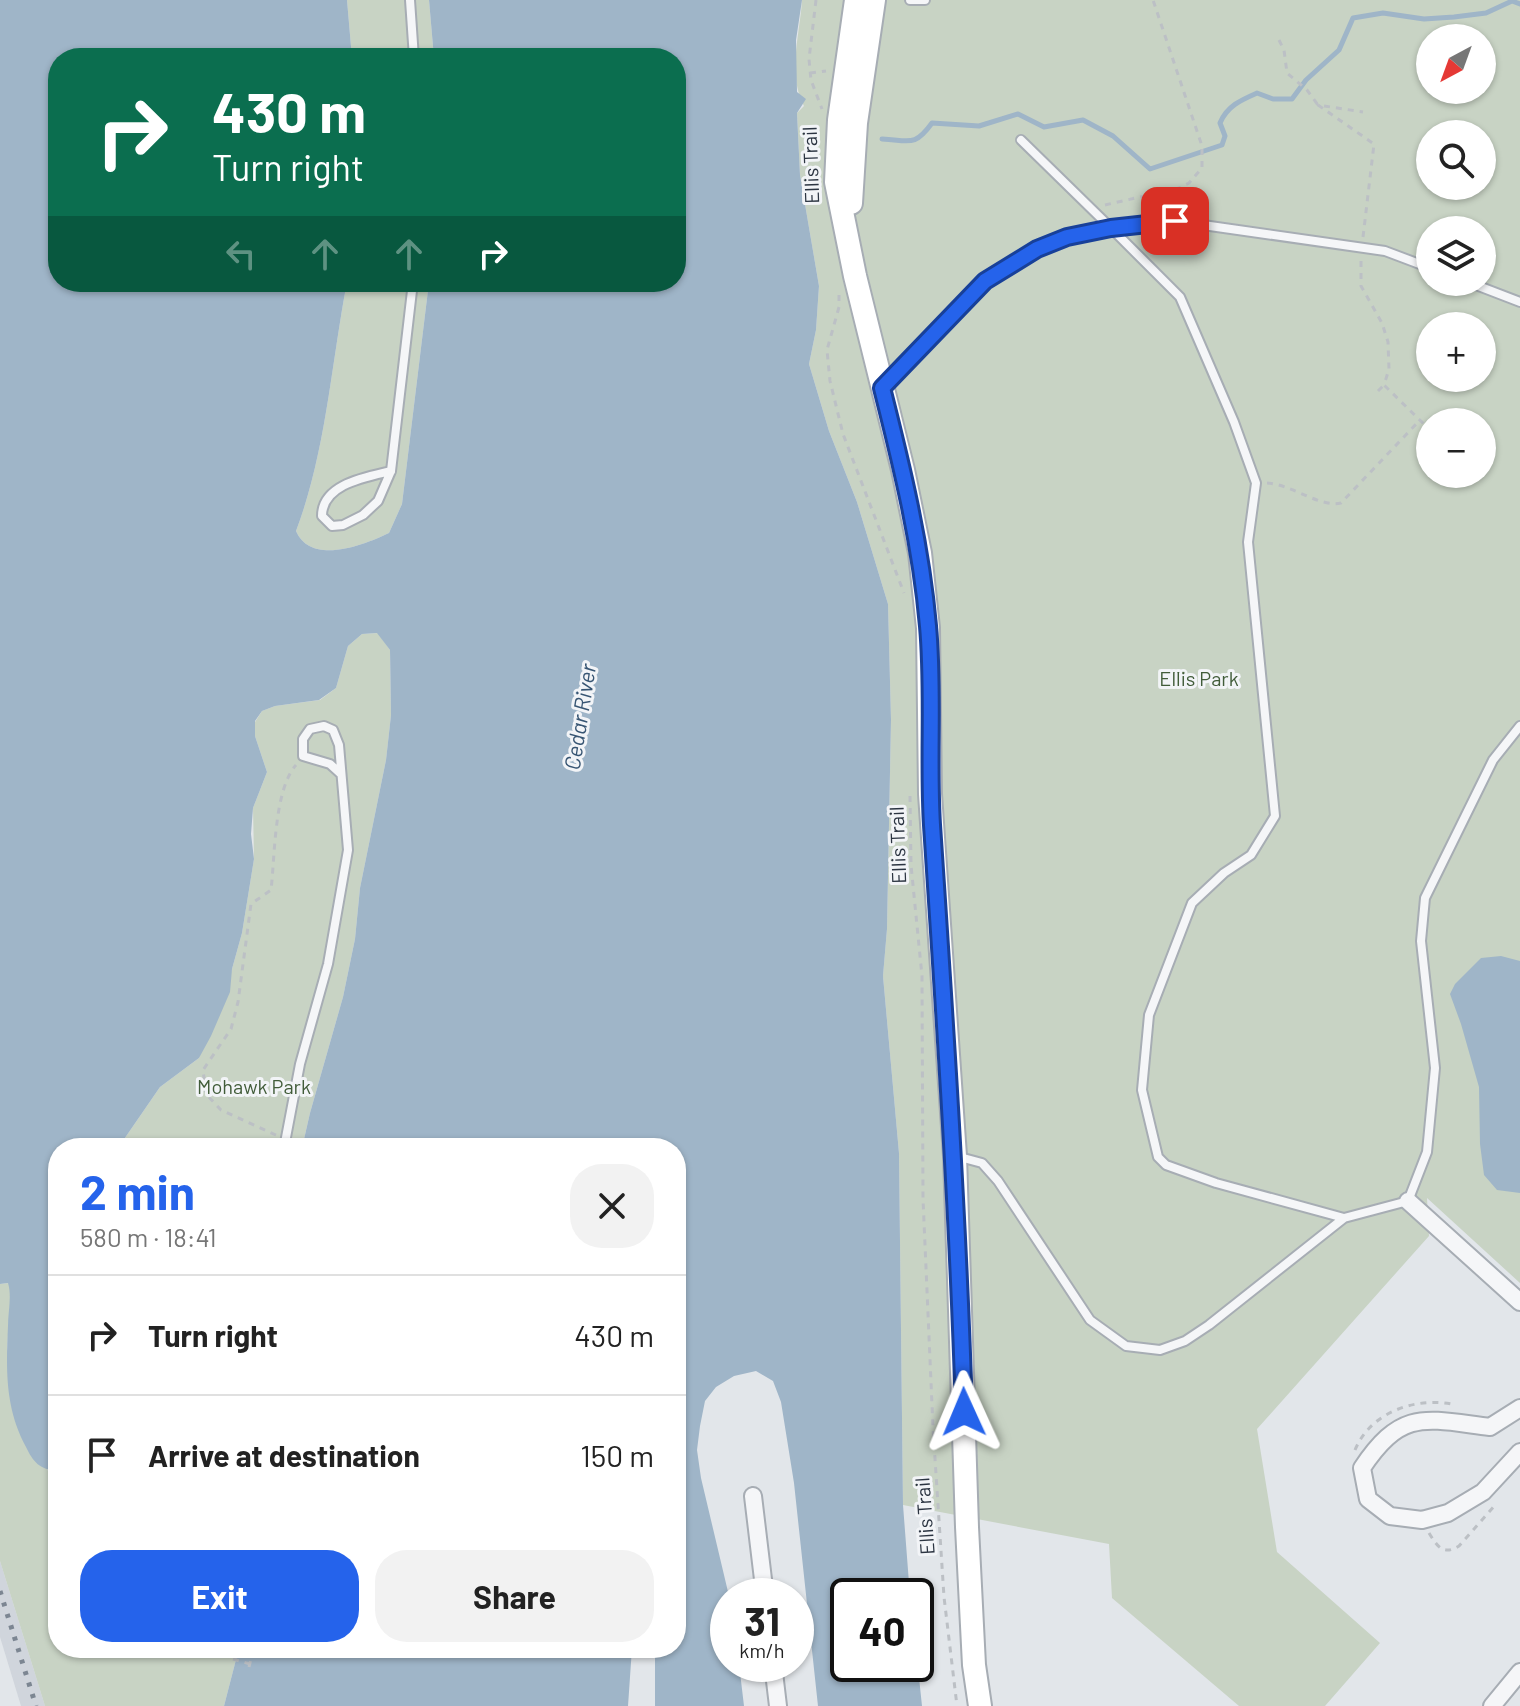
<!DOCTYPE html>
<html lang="en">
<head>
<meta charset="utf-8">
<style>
	body { margin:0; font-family:Barlow,sans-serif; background:#f2f2f2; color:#222; height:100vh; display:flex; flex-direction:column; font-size:30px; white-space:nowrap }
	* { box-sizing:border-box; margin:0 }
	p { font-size:26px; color:#767676 }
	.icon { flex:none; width:44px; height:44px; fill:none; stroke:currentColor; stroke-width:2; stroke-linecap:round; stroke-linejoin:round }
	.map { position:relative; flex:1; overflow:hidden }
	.panel { position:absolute; left:48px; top:1138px; width:638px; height:520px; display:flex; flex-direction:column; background:#fff; border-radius:32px; box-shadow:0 2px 6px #0004 }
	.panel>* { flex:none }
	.top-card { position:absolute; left:48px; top:48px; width:638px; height:244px; border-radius:32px; box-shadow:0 2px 6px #0004; background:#0b6e4f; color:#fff; overflow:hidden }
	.needle { width:52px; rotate:221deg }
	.controls { position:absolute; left:1416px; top:24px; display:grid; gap:16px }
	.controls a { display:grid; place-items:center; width:80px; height:80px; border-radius:50%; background:#fff; box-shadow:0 2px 6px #0004; font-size:40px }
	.speed { position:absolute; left:710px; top:1578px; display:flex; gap:16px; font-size:40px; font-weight:700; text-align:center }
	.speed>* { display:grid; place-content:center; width:104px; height:104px; border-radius:50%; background:#fff; box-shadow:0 2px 6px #0004; line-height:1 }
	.speed small { font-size:20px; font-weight:400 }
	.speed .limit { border:4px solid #111; border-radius:12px; background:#fff; color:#111 }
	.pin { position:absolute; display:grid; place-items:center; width:68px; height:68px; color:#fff; margin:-34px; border-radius:16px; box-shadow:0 4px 12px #0006 }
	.me { position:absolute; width:88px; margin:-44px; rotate:359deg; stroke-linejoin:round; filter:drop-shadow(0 0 6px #0008) }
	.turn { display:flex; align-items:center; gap:28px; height:168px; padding:0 32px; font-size:36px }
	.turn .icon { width:104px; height:104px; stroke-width:2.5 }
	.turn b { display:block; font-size:56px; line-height:68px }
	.lanes { display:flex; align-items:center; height:76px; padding:0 32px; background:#0003; justify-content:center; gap:40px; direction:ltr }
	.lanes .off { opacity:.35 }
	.round { display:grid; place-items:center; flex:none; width:84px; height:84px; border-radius:32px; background:#f2f2f2 }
	.overview { display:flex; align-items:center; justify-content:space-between; height:136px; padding:0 32px }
	h1 { font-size:48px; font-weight:700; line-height:60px; color:#2563eb }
	.cta { display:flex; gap:16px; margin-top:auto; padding:16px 32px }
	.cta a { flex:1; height:92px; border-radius:32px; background:#2563eb; color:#fff; font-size:32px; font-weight:700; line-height:92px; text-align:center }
	.cta a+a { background:#f2f2f2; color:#222 }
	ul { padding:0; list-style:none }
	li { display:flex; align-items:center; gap:24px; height:120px; padding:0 32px; border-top:2px solid #e0e0e0 }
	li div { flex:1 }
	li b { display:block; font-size:30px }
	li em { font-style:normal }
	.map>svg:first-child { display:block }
	.built { fill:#d0d5dc }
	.green { fill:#c8d3c4; fill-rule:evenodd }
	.water { fill:#9fb5c8 }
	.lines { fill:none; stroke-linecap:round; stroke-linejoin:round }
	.stream { stroke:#9fb5c8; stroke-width:5 }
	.lane-casing { stroke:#a7adb4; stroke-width:12 }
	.street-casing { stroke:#a7adb4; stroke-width:20 }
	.secondary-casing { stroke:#a7adb4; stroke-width:26 }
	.path { stroke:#bcc0c5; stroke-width:3; stroke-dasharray:6 6; stroke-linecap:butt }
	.lane { stroke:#f5f6f8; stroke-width:8 }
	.street { stroke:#f5f6f8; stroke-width:16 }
	.secondary { stroke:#fff; stroke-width:22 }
	.rail { stroke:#7c8692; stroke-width:5; stroke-dasharray:4 8; stroke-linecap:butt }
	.route-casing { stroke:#184099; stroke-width:20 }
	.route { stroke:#2563eb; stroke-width:14 }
	.labels { text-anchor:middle; stroke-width:6; stroke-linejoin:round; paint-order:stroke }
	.street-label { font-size:20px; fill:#2b3441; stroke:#f2f4f7 }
	.park-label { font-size:20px; fill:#415c39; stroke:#f2f4f7 }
	.water-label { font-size:22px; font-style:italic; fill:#375573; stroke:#f2f4f7 }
</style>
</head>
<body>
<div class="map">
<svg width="1520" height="1706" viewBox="0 0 1520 1706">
	<rect width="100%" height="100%" fill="#e2e6ea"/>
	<path class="built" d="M0,1561L45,1706H21L0,1637Z"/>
	<path class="green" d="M347,0H429L434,58H352Z
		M802,0H1520V1283L1427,1198L1429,1236L1257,1429L1277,1552L1380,1643L1325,1706H1239L1112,1598L1109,1544L903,1505L899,1153L883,976L887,929L891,720L888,604L857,502L829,431L809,364L816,330L819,286L800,175L797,113L804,106C787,74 800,34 802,0ZM1430,38H1482V90H1430ZM1430,134H1482V186H1430ZM1430,230H1482V282H1430ZM1430,326H1482V378H1430ZM1430,422H1482V474H1430Z
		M347,282H429L402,504L389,533C364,545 311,566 296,531C326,452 331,365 347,282Z
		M378,633L390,650L391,715L386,760L360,888L355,939L343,997L310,1113L302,1148H118L160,1087L199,1058L232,969L242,933L254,859L253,808L267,772L255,736V722L262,711L275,706L320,700L336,688L348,646L362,634Z
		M9,1283L11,1291L7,1349L48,1471L58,1470V1648H239L224,1706H45L0,1561V1284Z"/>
	<path class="water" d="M0,0H347L352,58H58V282H347C331,365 326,452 296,531C311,566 364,545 389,533L402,504L429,282H676V58H434L429,0H802L796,40L797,92L806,99L797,113L800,175L819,286L816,330L809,364L829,431L857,502L888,604L891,720L887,929L883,976L899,1153L903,1505L910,1596H848V1664H916V1649L922,1706H818L794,1483L781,1402L773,1381L756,1371L734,1376L716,1387L705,1401L700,1426L697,1450L701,1478L729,1596L728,1664H739L744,1706H655V1648H676V1148H302L310,1113L343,997L355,939L360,888L386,760L391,715L390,650L377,633L362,634L348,646L336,688L319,700L275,706L262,711L255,721V736L267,772L253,808L251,834L254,859L242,933L232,969L230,992L211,1036L199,1058L160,1087L118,1148H58V1470C41,1471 33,1462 26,1447C5,1408 6,1370 8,1326C8,1312 12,1296 8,1283L0,1284Z
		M1501,956L1520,961V1193L1497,1190L1484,1175L1480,1144L1479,1087L1461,1024L1450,994L1455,984L1481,958Z
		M239,1648H632L628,1706H224Z"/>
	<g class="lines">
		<path class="stream" d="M882,139C909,140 914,148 932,123L979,126L1018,114L1044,127L1083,120L1113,136L1150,169L1222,145L1225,136L1220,123C1227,106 1241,100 1257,93L1273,99H1292L1306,80L1339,50L1353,18L1383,13L1424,19L1454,17L1486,13L1512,1L1520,4"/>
		<defs>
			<path id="lane" d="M410,0L414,58
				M910,0H925
				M1021,140L1111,228L1175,221L1385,251L1430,268
				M1468,282L1520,302
				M886,385L985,281L1037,249L1067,237L1111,228L1180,297L1234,422L1256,483L1248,542L1275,816L1251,855L1224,873L1192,903L1149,1015L1142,1090L1158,1157L1166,1165L1216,1183L1344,1218
				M391,471C366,477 322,484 322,516L332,526L343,525L363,515L378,501L391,471L413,282
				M284,1148L300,1064L328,964L348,850L339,745L333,730L324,726L310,729L303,739V756L330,764L341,774
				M956,1156L982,1163L998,1181L1090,1320L1126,1346L1160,1350L1185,1341L1209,1325L1344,1218L1408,1201L1427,1152L1435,1068L1421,941L1425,898L1493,760L1520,726"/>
			<path id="street" d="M1408,1201L1520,1302
				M1520,1408L1490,1427C1426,1419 1402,1408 1362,1468L1368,1499L1390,1516L1422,1520L1448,1513L1483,1492L1520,1452
				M753,1496L765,1596
				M773,1664L778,1706
				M1492,1706L1520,1672"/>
			<path id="secondary" d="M856,0L839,120L836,182L855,276L903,470L920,553L928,628L930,794L955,1156L967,1527L974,1665L980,1706
				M851,203L856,123L874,0"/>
		</defs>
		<use href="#lane" class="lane-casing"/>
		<use href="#street" class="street-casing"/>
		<use href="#secondary" class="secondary-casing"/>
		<path class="path" d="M816,0L809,59L811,80L822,109
			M1279,40L1284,50L1287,73L1307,90L1318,105
			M810,73L826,71
			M1105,205L1179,188L1189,183L1202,168V146L1153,0
			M1363,237L1374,144L1318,105L1363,112
			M1361,261V286L1382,323L1388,342L1389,369L1384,385L1430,430
			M839,295V307L827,350L830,381L843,434L904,593
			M1378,391L1384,385
			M1267,483C1291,484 1320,508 1341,503L1420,420
			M910,796L911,865L922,976L923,1199L933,1428L944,1597L957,1706
			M276,1135L221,1110L206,1094L203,1070L231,1029L238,1002L251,904L271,890C275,856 274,790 296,765
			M1355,1450C1371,1411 1418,1396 1456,1405
			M1429,1533C1437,1546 1443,1556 1459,1546L1496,1504
			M233,1659L250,1664
			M249,1667L251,1659"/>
		<use href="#lane" class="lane"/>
		<use href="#street" class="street"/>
		<use href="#secondary" class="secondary"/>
		<path class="rail" d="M0,1591L36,1706"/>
	</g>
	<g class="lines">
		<defs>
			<path id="route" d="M964,1412C958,1216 945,1021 932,825C928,759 934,692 928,626C921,545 902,467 882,388L985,281L1037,249L1067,237L1111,228L1175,221"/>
		</defs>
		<use href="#route" class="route-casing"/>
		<use href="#route" class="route"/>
	</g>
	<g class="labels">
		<g class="street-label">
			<text transform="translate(811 165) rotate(-92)" y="7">Ellis Trail</text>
			<text transform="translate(898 845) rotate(-92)" y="7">Ellis Trail</text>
			<text transform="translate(925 1516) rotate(-94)" y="7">Ellis Trail</text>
		</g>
		<g class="park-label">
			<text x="1199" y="686">Ellis Park</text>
			<text x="254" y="1094">Mohawk Park</text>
		</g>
		<g class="water-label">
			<text transform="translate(580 717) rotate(-81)" y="8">Cedar River</text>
		</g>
	</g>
</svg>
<div class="controls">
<a><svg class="needle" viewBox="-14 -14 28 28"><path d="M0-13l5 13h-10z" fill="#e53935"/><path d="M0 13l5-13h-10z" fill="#767676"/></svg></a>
<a><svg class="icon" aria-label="search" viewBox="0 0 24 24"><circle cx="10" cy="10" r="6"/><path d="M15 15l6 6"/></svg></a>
<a><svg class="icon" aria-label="layers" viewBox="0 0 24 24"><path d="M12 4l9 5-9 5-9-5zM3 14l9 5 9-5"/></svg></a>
<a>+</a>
<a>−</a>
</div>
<div class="speed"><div>31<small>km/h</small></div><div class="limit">40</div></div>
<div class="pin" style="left:1175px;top:221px;background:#d93025"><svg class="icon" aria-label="arrive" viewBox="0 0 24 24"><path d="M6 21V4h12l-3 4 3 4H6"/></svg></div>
<svg class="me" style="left:964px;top:1412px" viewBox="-20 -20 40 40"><path d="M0-17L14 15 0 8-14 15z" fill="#2563eb" stroke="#fff" stroke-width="4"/></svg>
<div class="top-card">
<div class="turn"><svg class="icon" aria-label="right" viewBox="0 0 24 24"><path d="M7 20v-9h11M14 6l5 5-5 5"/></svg><div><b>430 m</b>Turn right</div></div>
<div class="lanes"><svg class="icon off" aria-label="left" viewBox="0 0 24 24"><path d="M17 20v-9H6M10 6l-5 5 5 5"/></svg><svg class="icon off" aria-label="ahead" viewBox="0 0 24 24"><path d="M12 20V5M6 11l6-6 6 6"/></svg><svg class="icon off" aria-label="ahead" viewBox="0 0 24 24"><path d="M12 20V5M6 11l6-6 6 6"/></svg><svg class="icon" aria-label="right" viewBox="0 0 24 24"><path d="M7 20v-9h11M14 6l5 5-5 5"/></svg></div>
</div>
<section class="panel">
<div class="overview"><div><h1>2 min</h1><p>580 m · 18:41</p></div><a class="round"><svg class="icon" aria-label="close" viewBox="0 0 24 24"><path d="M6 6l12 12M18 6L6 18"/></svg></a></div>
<ul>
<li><svg class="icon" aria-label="right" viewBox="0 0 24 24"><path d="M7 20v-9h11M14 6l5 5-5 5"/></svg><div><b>Turn right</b></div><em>430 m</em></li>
<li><svg class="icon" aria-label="arrive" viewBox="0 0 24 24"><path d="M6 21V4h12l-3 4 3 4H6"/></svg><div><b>Arrive at destination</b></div><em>150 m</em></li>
</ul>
<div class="cta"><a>Exit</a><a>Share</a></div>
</section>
</div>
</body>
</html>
